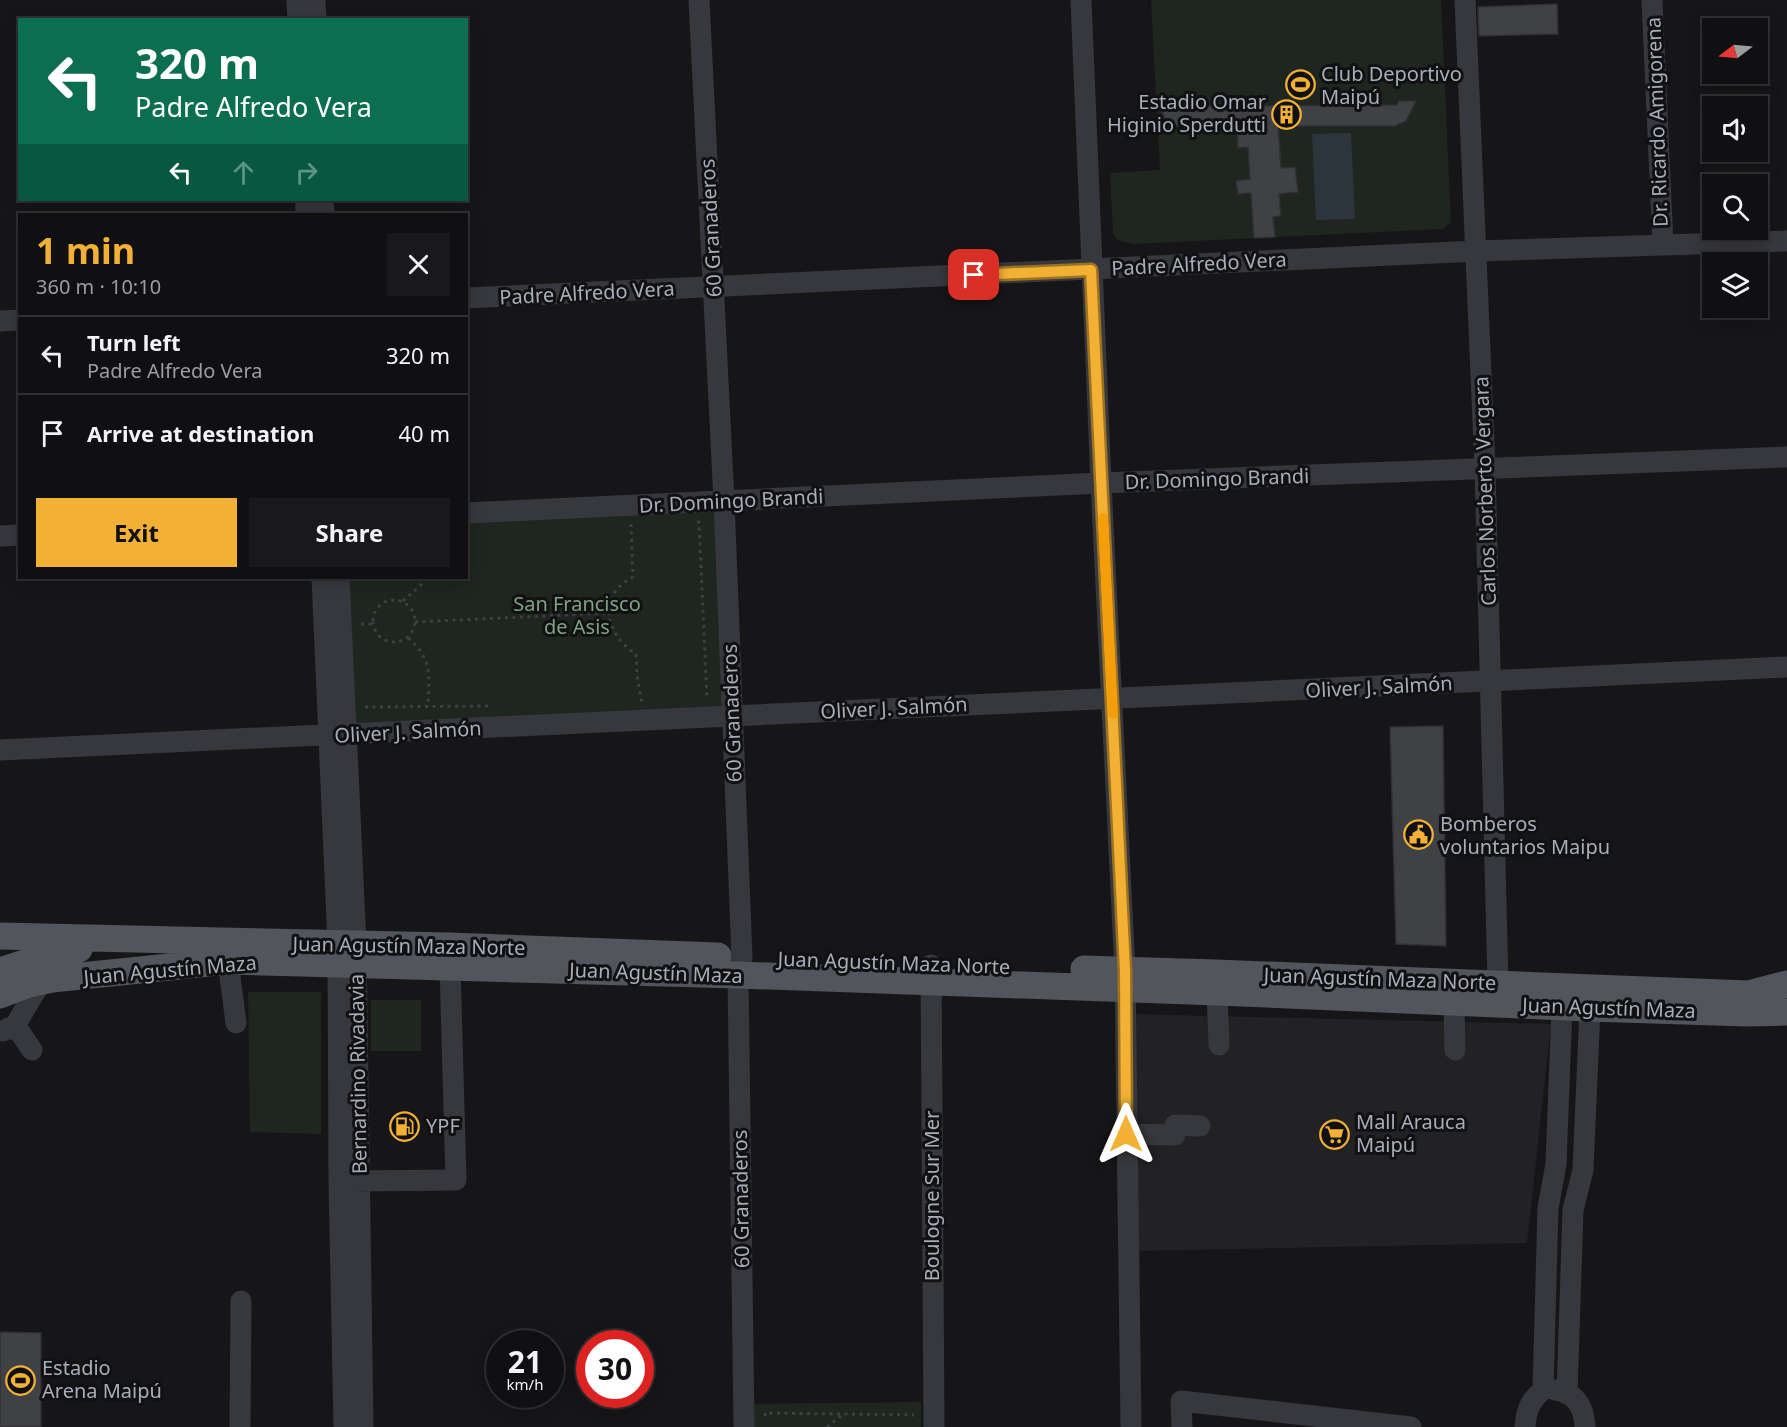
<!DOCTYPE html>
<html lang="en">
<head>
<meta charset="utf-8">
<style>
	body { margin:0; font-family:"Noto Sans",sans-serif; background:#19191b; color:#f1f3f6; height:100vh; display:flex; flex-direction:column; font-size:22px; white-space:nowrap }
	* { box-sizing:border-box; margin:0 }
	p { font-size:20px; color:#9c9d9f }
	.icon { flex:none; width:33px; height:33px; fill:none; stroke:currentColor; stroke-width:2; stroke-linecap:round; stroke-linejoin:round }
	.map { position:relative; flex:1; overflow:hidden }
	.panel { position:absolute; left:18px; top:213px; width:450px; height:366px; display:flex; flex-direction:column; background:#101012; border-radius:0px; box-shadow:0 3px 15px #0003,0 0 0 2px #303032 }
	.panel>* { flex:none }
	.top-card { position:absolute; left:18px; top:18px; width:450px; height:183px; border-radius:0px; box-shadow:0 3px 15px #0003,0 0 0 2px #303032; background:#0b6e4f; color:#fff; overflow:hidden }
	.needle { width:39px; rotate:254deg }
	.fabs { position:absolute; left:1702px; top:18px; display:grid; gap:12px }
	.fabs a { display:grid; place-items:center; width:66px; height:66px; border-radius:0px; background:#101012; box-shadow:0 3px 15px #0003,0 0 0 2px #303032; font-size:30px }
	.speed { position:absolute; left:486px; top:1330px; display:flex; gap:12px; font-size:30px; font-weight:700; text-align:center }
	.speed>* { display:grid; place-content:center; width:78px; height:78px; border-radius:50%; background:#101012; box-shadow:0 3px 15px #0003,0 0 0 2px #303032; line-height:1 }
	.speed small { font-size:15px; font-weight:400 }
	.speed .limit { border:9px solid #d22; background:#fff; color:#111 }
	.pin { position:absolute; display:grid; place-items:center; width:51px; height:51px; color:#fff; margin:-26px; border-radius:12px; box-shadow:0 3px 9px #0006 }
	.me { position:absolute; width:66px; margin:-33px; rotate:0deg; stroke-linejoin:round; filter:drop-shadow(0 0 4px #0008) }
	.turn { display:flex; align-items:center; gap:21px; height:126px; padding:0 18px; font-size:27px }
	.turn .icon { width:78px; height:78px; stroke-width:2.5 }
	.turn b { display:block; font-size:42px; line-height:51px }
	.lanes { display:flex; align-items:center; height:57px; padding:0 18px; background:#0003; justify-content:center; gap:30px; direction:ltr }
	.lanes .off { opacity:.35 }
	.round { display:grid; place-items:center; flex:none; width:63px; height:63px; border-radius:0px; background:#19191b }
	.summary { display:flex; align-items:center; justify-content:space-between; height:102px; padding:0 18px }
	h1 { font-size:36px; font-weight:700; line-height:45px; color:#f2b134 }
	.primary-button { display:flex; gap:12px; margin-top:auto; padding:12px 18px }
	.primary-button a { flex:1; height:69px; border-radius:0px; background:#f2b134; color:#111; font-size:24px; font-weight:700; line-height:69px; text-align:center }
	.primary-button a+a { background:#19191b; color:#f1f3f6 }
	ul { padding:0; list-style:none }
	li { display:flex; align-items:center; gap:18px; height:78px; padding:0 18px; border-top:2px solid #303032 }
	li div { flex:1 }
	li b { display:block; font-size:22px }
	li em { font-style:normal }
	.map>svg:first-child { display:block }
	.built { fill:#222225 }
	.green { fill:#1e261f }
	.water { fill:#2c353c }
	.building { fill:#404145; stroke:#303034; stroke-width:1.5 }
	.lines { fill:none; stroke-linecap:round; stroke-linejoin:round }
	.path { stroke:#3d3f44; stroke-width:3; stroke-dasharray:3 4.5; stroke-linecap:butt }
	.minor { stroke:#37383d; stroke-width:21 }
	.major { stroke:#53555c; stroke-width:27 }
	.route-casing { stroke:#9d7322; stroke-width:15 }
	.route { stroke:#f2b134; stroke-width:10 }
	.slow { stroke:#f59e0b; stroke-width:10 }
	.labels { text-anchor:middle; stroke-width:6; stroke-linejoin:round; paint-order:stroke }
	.poi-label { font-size:20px; fill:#a8adb8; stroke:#111113; text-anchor:start }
	.street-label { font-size:20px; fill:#a8adb8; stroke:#111113 }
	.park-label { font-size:20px; fill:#7fa381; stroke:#111113 }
</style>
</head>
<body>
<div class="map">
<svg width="1787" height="1427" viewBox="0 0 1787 1427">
	<rect width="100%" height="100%" fill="#161618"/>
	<path class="built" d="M1128,1014L1551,1024L1527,1243L1132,1251Z"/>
	<path class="green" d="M1151,0H1441L1451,222L1443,229L1133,244L1118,240L1113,234L1110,173L1160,170Z
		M724,501L733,715L346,735L339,578H466L467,513Z
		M248,992H321V1134L250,1132Z
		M371,1000H421V1051H371Z
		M921,1402V1427H744V1404Z"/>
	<path class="water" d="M1351,133L1355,219L1316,220L1312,134Z"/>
	<path class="building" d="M1557,4L1558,34L1479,36L1478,7Z
		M1185,101L1188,105L1198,106L1397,105L1399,101H1416L1406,121L1395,126H1278L1281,168L1295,167L1298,192L1279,194L1281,216L1273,217L1275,237L1254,238L1251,193L1238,194L1236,181L1250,179L1248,147L1238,148L1237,126L1176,125L1164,117L1158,103Z
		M1443,726L1446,946L1396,944L1390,727Z
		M0,1332L41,1333V1427H0Z"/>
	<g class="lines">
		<path class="path" d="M697,522H699L707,700
			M631,524L633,577C596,596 605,634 636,654L637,675L642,703
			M373 621a21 21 0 1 1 42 0a21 21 0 1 1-42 0Z
			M403,601L424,582L426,578
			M415,622L608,613
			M361,624H374
			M408,638C433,659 429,676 428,707
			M365,707L489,706
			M765,1416V1413L914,1415
			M827,1427L842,1415"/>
		<path class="minor" d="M297,0L298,20
			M315,0L316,20
			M699,0L724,501L742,957L738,975L744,1427
			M1081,0L1101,483L1125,971L1131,1427
			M1465,0L1485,468L1498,983
			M1652,0L1663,245
			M306,200V214
			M323,200L324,214
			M466,298L1477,251L1787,241
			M0,321L20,320
			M466,513L1101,483L1787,457
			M0,536L20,535
			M322,578L338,944L339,1181L344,1427
			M339,578L356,944L363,1427
			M0,750L1787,667
			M228,961L236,1023
			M931,965L934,1427
			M1217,992L1219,1045
			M1454,1003L1455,1050
			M13,1029L41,982
			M3,1031L9,1028L19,1031L32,1050
			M1175,1125L1200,1126
			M1126,1134L1175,1135
			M349,1181L456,1180L450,967
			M1555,1390C1576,1393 1584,1407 1585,1427
			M1567,1394L1573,1210L1583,1170L1590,1008
			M240,1427L241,1301
			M1182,1427L1181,1401L1411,1427
			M1525,1427C1526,1411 1530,1400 1543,1390L1548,1208L1556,1164L1562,1007"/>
		<path class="major" d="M0,936L450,946L718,956
			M1084,969L1216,973L1748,994L1787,984
			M0,971L43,957L79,949
			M0,995L29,984L52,979L228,961L738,975L1217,992L1590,1008L1747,1013L1787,1012"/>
	</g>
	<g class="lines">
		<defs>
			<path id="route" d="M974,275L1091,270L1125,971L1126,1134"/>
		</defs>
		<use href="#route" class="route-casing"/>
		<use href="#route" class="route"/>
		<path class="slow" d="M1103,518L1113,714"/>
	</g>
	<defs>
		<symbol id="stadium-ring" viewBox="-11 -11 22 22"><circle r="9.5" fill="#111113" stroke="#f2b134" stroke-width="1.5"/><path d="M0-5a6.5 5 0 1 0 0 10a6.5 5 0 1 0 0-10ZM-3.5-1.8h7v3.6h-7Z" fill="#f2b134"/></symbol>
		<symbol id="building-ring" viewBox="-11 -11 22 22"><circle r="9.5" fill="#111113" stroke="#f2b134" stroke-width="1.5"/><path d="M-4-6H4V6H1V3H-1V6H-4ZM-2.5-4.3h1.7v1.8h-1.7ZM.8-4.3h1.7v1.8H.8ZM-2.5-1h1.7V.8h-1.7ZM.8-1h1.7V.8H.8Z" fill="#f2b134"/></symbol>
		<symbol id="civic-ring" viewBox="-11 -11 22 22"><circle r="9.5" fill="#111113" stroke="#f2b134" stroke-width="1.5"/><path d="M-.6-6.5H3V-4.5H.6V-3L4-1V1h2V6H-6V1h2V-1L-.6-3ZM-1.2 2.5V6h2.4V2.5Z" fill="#f2b134"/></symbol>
		<symbol id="fuel-ring" viewBox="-11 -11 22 22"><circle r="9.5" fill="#111113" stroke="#f2b134" stroke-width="1.5"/><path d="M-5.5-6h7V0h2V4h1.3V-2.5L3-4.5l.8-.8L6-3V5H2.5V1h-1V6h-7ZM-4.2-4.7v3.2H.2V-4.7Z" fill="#f2b134"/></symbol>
		<symbol id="supermarket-ring" viewBox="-11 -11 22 22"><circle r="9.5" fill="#111113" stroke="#f2b134" stroke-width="1.5"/><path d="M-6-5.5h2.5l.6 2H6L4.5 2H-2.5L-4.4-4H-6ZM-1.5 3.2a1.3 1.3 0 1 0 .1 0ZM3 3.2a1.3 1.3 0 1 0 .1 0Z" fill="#f2b134"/></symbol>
	</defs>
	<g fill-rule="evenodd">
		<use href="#stadium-ring" x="1284" y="68" width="33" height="33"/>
		<use href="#building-ring" x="1270" y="98" width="33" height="33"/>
		<use href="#civic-ring" x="1402" y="818" width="33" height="33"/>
		<use href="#fuel-ring" x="388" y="1110" width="33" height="33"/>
		<use href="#supermarket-ring" x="1318" y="1118" width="33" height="33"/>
		<use href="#stadium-ring" x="4" y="1364" width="33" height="33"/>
	</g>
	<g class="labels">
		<g class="poi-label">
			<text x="1321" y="81">Club Deportivo<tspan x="1321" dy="23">Maipú</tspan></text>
			<text x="1266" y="109" text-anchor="end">Estadio Omar<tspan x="1266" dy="23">Higinio Sperdutti</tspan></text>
			<text x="1440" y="831">Bomberos<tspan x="1440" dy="23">voluntarios Maipu</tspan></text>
			<text x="1356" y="1129">Mall Arauca<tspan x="1356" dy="23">Maipú</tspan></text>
			<text x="426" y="1133">YPF</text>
			<text x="42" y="1375">Estadio<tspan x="42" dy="23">Arena Maipú</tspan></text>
		</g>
		<g class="street-label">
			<text transform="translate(1657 122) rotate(-92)" y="7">Dr. Ricardo Amigorena</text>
			<text transform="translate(711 228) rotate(-93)" y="7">60 Granaderos</text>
			<text transform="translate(1199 264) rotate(-3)" y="7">Padre Alfredo Vera</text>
			<text transform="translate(587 293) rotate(-3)" y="7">Padre Alfredo Vera</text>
			<text transform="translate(1217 479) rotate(-2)" y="7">Dr. Domingo Brandi</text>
			<text transform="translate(1485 491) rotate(-92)" y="7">Carlos Norberto Vergara</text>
			<text transform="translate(731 501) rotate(-3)" y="7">Dr. Domingo Brandi</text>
			<text transform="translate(1379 687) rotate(-3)" y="7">Oliver J. Salmón</text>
			<text transform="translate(894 708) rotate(-3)" y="7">Oliver J. Salmón</text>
			<text transform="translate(732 713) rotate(-92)" y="7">60 Granaderos</text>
			<text transform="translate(408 732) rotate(-3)" y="7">Oliver J. Salmón</text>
			<text transform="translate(409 946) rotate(1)" y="7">Juan Agustín Maza Norte</text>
			<text transform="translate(894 963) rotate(2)" y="7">Juan Agustín Maza Norte</text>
			<text transform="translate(170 970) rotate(-5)" y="7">Juan Agustín Maza</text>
			<text transform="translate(656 973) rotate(2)" y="7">Juan Agustín Maza</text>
			<text transform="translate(1380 979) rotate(2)" y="7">Juan Agustín Maza Norte</text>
			<text transform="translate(1609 1008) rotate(2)" y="7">Juan Agustín Maza</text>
			<text transform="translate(358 1074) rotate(-91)" y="7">Bernardino Rivadavia</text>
			<text transform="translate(932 1196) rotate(-90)" y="7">Boulogne Sur Mer</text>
			<text transform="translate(741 1199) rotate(-91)" y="7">60 Granaderos</text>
		</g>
		<g class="park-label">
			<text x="577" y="611">San Francisco<tspan x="577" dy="23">de Asis</tspan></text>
		</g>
	</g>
</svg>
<div class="fabs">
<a><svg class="needle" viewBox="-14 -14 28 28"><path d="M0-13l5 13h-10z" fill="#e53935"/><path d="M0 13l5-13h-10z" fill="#9c9d9f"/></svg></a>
<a><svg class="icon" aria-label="sound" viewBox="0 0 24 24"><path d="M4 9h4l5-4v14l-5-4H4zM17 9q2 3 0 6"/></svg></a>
<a><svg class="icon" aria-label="search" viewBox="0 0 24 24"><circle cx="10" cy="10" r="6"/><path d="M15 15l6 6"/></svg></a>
<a><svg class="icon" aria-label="layers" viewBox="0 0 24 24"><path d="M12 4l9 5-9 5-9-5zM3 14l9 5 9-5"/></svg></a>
</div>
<div class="speed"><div>21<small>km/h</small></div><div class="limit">30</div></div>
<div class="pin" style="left:974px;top:275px;background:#d93025"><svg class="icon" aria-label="arrive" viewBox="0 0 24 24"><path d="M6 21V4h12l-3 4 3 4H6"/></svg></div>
<svg class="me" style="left:1126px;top:1134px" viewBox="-20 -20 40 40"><path d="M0-17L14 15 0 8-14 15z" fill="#f2b134" stroke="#fff" stroke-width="4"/></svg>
<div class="top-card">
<div class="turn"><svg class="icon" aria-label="left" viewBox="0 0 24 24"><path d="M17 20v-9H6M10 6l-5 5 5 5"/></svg><div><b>320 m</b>Padre Alfredo Vera</div></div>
<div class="lanes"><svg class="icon" aria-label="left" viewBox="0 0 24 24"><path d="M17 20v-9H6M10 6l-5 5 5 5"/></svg><svg class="icon off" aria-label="ahead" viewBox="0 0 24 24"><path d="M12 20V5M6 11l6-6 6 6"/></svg><svg class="icon off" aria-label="right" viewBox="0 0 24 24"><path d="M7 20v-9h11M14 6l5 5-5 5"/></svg></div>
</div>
<section class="panel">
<div class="summary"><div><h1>1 min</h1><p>360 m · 10:10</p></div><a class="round"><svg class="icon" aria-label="close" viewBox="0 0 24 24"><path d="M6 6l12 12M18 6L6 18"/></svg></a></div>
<ul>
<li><svg class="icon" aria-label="left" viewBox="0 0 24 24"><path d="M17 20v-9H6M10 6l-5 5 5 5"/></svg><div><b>Turn left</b><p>Padre Alfredo Vera</p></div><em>320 m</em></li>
<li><svg class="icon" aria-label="arrive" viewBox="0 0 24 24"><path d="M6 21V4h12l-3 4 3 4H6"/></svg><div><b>Arrive at destination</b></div><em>40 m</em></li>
</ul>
<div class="primary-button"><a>Exit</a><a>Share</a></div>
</section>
</div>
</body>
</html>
